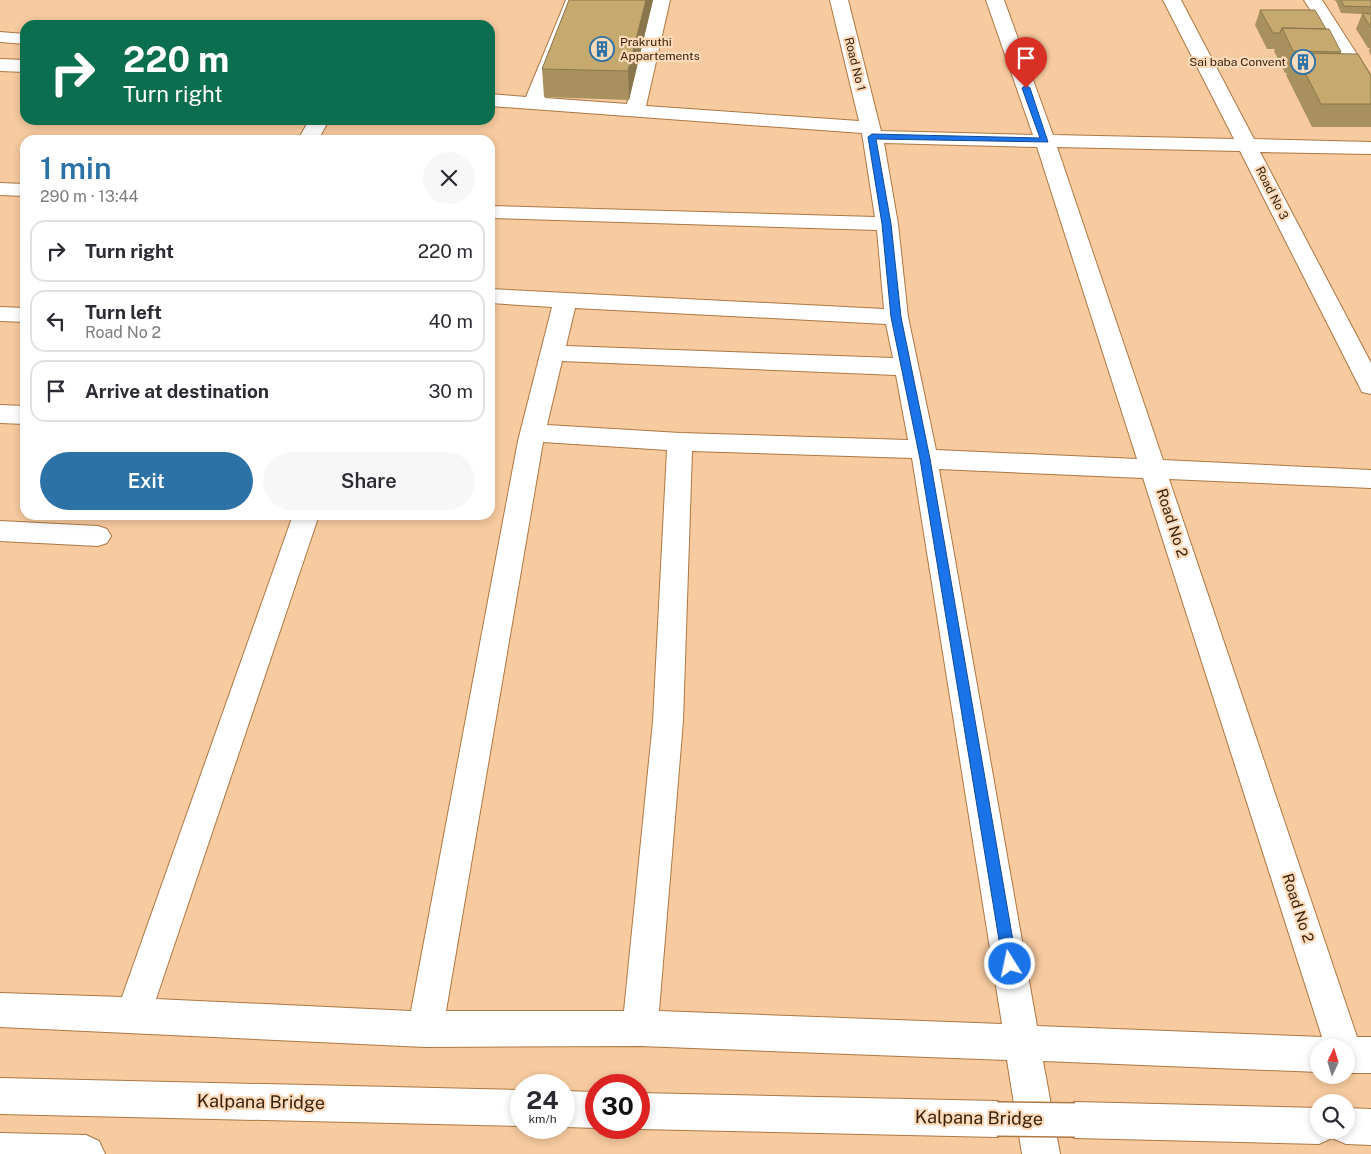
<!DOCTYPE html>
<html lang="en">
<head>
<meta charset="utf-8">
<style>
	body { margin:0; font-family:"Public Sans",sans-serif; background:#f7f7f7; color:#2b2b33; height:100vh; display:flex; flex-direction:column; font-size:19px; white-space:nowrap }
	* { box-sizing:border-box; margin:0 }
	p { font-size:16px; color:#7c7c81 }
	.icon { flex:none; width:28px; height:28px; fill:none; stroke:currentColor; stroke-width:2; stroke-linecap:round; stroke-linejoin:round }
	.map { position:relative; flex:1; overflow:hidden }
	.panel { position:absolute; left:20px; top:135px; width:475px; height:385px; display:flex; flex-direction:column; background:#fff; border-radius:15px; box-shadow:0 2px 8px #0003 }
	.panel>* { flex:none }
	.guide { position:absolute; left:20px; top:20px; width:475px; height:105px; border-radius:15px; box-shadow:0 2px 8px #0003; background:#0b6e4f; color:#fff; overflow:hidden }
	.needle { width:32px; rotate:4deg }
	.fabs { position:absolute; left:1310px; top:1039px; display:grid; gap:10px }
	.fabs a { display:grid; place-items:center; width:45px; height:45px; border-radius:50%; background:#fff; box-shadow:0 2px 8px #0003; font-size:25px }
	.speed { position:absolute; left:510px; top:1074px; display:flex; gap:10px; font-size:25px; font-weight:700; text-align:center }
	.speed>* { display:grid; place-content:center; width:65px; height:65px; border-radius:50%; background:#fff; box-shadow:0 2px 8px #0003; line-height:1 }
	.speed small { font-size:12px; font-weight:400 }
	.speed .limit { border:8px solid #d22; background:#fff; color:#111 }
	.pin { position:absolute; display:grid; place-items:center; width:42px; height:42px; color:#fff; margin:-51px -21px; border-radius:50% 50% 50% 0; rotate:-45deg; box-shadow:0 0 5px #0007 }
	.pin .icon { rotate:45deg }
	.me { position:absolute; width:55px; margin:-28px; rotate:350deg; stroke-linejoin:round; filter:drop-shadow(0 0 4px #0008) }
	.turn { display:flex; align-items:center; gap:18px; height:105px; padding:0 20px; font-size:22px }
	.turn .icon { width:65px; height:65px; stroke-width:2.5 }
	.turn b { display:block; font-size:35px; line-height:42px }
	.round { display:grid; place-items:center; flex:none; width:52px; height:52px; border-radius:26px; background:#f7f7f7 }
	.head { display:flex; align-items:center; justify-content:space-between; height:85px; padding:0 20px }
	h1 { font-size:30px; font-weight:600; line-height:38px; color:#2d72a7 }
	.primary-button { display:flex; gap:10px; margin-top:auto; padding:10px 20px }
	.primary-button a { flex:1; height:58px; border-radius:30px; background:#2d72a7; color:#fff; font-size:20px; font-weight:600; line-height:58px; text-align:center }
	.primary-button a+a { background:#f7f7f7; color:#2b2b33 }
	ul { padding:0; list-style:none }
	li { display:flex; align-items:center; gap:15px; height:62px; margin:0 10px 8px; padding:0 10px; border:2px solid #e1e1e2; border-radius:15px }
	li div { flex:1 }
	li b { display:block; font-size:19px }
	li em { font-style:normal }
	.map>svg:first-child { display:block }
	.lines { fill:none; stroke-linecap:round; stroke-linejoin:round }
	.minor-casing { stroke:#ac7843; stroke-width:2 }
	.secondary-casing { stroke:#ac7843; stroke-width:2 }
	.minor { fill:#fff; fill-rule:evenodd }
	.secondary { fill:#fff; fill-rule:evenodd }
	.secondary-bridge-casing { stroke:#ac7843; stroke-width:36; stroke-linecap:butt }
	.secondary-bridge { stroke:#fff; stroke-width:33 }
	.wall { fill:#a9915f }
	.shaded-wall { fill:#8a764d }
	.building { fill:#c5a96e; stroke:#8a764d }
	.route { fill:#1a73e8; stroke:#114b97 }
	.labels { text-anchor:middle; stroke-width:4.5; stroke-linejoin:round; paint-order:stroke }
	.far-poi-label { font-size:12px; fill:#39230d; stroke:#fcdaba; text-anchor:start }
	.far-street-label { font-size:12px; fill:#39230d; stroke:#fcdaba }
	.street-label { font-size:15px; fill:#39230d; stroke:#fcdaba }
	.near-street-label { font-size:18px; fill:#39230d; stroke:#fcdaba }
</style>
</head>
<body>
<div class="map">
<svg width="1371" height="1154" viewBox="0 0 1371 1154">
	<rect width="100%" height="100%" fill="#f7ca9f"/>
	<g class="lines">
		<defs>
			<path id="minor" d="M566,0H584L545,98L627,104L652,0H670L646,106L859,121L830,0H848L881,131L1033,135L986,0H1004L1053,135L1234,139L1163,0H1181L1254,139L1371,142V154L1260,152L1371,363V394L1362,392L1359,386L1240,151L1057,147L1163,460L1371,470V488L1169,479L1357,1037H1371V1073H1346V1048H1319V1072L1043,1061L1060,1154H1022L1007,1060L640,1046L425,1047L0,1027V993L122,997L293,515H319L156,999L411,1011L518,441L552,307L490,303V289L884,309L877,230L490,218V206L875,217L862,133L490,106V94L526,97ZM884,143L1037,147L1137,459L936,450L908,317L898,224ZM575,308L886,324L893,358L566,346ZM562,361L896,375L908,440L680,433L547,425ZM543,442L667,450L653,721L624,1011H446ZM692,451L912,458L1002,1024L659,1011L683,721ZM939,469L1143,478L1322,1037L1037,1026Z
				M1304,0H1322L1371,76V97L1364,95Z
				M0,32L25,34V44L0,42Z
				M0,59L25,60V72L0,71Z
				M309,120H329L318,140H298Z
				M0,183L25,184V196L0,195Z
				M0,307L25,308V322L0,321Z
				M0,405L25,406V424L0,423Z
				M0,521L98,526L107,529L111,536L107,543L98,546L0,541Z
				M0,1133L86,1135L99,1141L105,1154H0Z"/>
			<path id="secondary" d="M0,1078L521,1090V1126L0,1114Z
				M564,1091L596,1092L598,1128L564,1127Z
				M639,1093L997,1101L1010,1106L1015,1119L1010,1132L997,1137L639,1129L635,1128H639Z
				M1075,1102L1319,1108V1130H1346V1108L1371,1109V1145L1346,1144L1332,1138L1319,1144L1075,1138L1062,1133L1057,1120L1062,1107Z"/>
		</defs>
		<use href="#minor" class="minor-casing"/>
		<use href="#secondary" class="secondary-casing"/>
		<use href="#minor" class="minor"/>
		<use href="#secondary" class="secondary"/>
		<defs>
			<path id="secondary-bridge" d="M997,1119L1075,1120"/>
		</defs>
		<use href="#secondary-bridge" class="secondary-bridge-casing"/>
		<use href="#secondary-bridge" class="secondary-bridge"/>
	</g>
	<path class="wall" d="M569,0H653L629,100L544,97L542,69Z
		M1333,0H1371V56L1369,51L1370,48H1368L1356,29L1362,14L1341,13L1336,1Z
		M1260,10L1326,29L1341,52V54L1371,76V127H1312L1286,75L1287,73H1285L1274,51L1275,49H1267L1255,25Z"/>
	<path class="shaded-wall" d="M646,0H653L629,100L628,71Z"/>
	<path class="building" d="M569,0H646L628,71L542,69Z
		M1341,0H1371V7L1344,6Z
		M1260,10H1315L1326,29L1282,28L1280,33H1273Z
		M1362,13L1371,14V28Z
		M1282,28L1329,29L1341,52L1293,51Z
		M1295,53L1358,54L1371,76V104H1321Z"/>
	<path class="route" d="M1026,85L1030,88L1048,142L876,139L891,224L901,317L930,459L1017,964L1015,969L1010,971L1005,969L1003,964L920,459L891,317L882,224L868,137L872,134L1040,138L1022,88Z"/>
	<defs>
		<symbol id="building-ring" viewBox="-11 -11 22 22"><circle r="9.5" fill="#fcdaba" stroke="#2d72a7" stroke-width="1.5"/><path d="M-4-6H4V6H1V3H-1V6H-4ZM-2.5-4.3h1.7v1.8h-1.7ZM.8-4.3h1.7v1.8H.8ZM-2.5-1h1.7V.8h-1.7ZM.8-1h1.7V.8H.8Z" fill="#2d72a7"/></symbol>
	</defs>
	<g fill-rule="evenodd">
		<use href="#building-ring" x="588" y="35" width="28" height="28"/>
		<use href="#building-ring" x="1289" y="48" width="28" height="28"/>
	</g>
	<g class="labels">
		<g class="far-poi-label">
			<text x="620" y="46">Prakruthi<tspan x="620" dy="14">Appartements</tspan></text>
			<text x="1286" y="66" text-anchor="end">Sai baba Convent</text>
		</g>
		<g class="far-street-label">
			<text transform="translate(855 64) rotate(76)" y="4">Road No 1</text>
			<text transform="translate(1272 193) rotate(63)" y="4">Road No 3</text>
		</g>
		<g class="street-label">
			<text transform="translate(1172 523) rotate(72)" y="5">Road No 2</text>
			<text transform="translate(1298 908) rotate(72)" y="5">Road No 2</text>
		</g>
		<g class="near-street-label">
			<text transform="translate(261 1102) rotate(1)" y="6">Kalpana Bridge</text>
			<text transform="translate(979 1118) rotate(1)" y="6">Kalpana Bridge</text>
		</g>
	</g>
</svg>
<div class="fabs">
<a><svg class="needle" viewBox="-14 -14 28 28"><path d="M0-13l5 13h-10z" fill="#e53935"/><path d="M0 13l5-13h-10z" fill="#7c7c81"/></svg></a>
<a><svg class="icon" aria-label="search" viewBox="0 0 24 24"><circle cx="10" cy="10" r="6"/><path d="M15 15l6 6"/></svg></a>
</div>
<div class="speed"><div>24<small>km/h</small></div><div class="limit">30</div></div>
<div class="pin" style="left:1026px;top:88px;background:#d93025"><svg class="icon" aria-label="arrive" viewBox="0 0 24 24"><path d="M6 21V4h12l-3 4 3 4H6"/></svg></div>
<svg class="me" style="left:1010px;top:964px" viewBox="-20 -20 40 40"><circle r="17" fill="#1a73e8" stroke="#fff" stroke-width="3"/><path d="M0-11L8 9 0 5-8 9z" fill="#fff"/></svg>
<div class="guide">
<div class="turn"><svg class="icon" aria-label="right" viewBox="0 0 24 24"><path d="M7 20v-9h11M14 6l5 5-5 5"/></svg><div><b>220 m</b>Turn right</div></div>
</div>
<section class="panel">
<div class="head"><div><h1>1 min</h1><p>290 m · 13:44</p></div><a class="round"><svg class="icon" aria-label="close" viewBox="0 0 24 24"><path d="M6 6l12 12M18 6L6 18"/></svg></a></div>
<ul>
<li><svg class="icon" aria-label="right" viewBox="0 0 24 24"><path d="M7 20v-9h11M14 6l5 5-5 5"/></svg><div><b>Turn right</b></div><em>220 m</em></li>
<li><svg class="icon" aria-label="left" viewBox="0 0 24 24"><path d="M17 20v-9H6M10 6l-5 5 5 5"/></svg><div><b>Turn left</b><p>Road No 2</p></div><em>40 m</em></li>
<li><svg class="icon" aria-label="arrive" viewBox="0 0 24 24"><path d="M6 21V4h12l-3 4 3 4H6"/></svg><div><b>Arrive at destination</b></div><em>30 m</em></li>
</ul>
<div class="primary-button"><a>Exit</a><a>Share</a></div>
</section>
</div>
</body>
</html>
